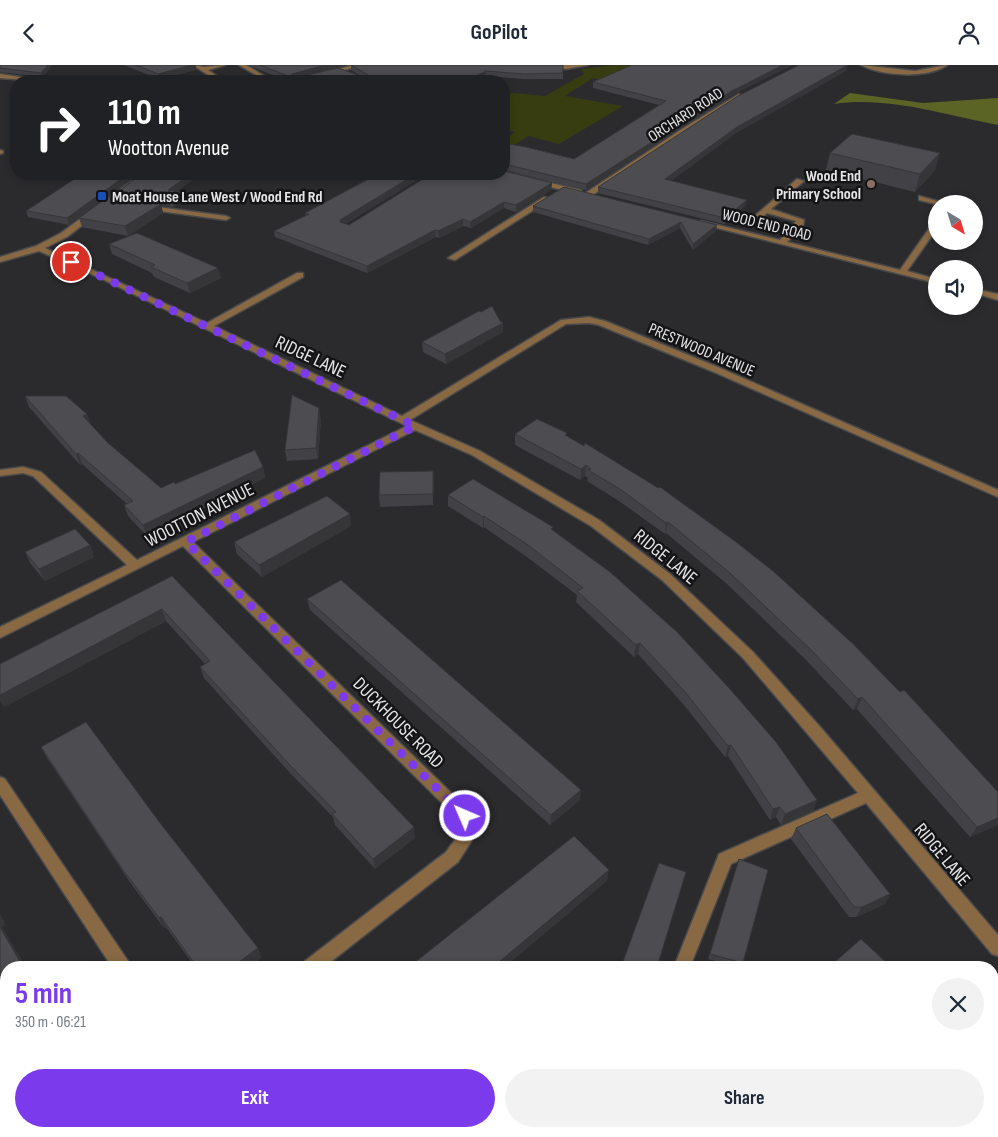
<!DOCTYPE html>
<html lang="en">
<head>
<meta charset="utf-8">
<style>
	body { margin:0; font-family:"Sofia Sans Condensed",sans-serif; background:#f2f2f3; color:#1f2937; height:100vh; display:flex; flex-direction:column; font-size:19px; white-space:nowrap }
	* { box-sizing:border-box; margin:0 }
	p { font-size:16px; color:#747a83 }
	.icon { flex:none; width:28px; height:28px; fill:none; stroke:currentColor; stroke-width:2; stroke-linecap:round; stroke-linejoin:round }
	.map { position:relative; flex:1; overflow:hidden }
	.drawer { position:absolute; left:0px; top:896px; width:999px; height:176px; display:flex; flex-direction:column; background:#fff; border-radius:20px 20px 0 0; box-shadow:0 2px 8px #0003 }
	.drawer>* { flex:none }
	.hud { position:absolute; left:10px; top:10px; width:500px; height:105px; border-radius:20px; box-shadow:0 2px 8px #0003; background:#202124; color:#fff; overflow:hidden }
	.needle { width:32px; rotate:142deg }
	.buttons { position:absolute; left:928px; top:130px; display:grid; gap:10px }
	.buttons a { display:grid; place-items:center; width:55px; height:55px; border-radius:50%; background:#fff; box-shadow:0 2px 8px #0003; font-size:25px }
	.pin { position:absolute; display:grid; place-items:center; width:42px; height:42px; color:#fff; margin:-21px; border:2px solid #fff; border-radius:50%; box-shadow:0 1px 5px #0007 }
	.me { position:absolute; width:55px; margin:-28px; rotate:315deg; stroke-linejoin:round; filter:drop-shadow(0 0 4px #0008) }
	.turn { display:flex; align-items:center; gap:18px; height:105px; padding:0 15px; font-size:22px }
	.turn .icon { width:65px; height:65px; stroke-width:2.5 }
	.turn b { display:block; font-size:35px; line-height:42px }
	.round { display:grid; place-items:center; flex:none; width:52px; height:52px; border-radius:26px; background:#f2f2f3 }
	.head { display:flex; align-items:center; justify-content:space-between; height:85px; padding:0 15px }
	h1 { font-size:30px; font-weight:700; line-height:38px; color:#7c3aed }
	.action { display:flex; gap:10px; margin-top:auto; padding:10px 15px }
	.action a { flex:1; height:58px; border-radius:30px; background:#7c3aed; color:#fff; font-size:20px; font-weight:700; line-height:58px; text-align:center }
	.action a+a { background:#f2f2f3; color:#1f2937 }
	header { display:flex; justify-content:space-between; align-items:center; height:65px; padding:0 15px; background:#fff; font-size:22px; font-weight:700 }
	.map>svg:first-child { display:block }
	.green { fill:#373d10 }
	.forest { fill:#5b6325 }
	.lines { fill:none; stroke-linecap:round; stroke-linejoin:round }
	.minor-casing { stroke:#49494c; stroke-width:3 }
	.minor { fill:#886944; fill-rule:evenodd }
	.wall { fill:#424246 }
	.shaded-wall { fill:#363639 }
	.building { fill:#4d4d51; stroke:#363639 }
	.route { stroke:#7c3aed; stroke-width:9; stroke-dasharray:0 16.2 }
	.education-dot { fill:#8d6e63; stroke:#141315; stroke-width:2 }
	.transit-dot { fill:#1a4fb4; stroke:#141315; stroke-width:2 }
	.labels { text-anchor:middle; stroke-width:5; stroke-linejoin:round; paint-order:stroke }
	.far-street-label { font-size:16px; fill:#e5e5e7; stroke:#141315 }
	.far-poi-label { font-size:16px; font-weight:bold; fill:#e5e5e7; stroke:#141315; text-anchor:end }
	.street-label { font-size:19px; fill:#e5e5e7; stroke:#141315 }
</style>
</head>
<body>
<header><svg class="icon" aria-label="back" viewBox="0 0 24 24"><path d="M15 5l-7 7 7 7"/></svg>GoPilot<svg class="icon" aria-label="person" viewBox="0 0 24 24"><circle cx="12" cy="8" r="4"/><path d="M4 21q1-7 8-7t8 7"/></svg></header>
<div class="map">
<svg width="998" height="1072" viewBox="0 0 998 1072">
	<rect width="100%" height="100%" fill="#2b2b2e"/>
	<path class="green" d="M615,0L632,1L602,16L593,13L565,31L623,41L559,79L528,71L504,87V75L515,67L504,64V27L545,31L584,9L581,4Z"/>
	<path class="forest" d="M850,28L923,38L998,33V60C944,50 889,31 834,39Z"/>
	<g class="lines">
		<defs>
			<path id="minor" d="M193,0L204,2L225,0L208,5L224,16H217Z
				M239,0H246L266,12L261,13Z
				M354,0H364L302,16H293Z
				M518,0H588L566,4Z
				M861,0L915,6L947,0C928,14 881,11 861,0Z
				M0,9L34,14L37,16L0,13Z
				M739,29L741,32L591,131L584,129L682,64Z
				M0,85L3,86V88L0,89Z
				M504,107L581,125L582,127L578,129L499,109Z
				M141,109H148L67,172L45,183L207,258L297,208H303V212L214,261L402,351L561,255L589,252L605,256L720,303L998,425V432L714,307L599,260L589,258L566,259L410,355L480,386L599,455L670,509L753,587L822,664L998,870V891L992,889L866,738L731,799L690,902H674L719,789L858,728L743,593L662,515L591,461L472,390L415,365L193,477L470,746L476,769L458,797L324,902H303L305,896L446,787L460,768L458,754L183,481L0,573V562L127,500L33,411L23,408L0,411V405L23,402L41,407L137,495L407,361L100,213L39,186L0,197V192L36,181L61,168Z
				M797,114L804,116L771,144L804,155L803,161L787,177L900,205L933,158H936V165L907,206L936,214V218L697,158L701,156L780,175L796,156L767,148L754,160L747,158Z
				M919,131L948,139H936L919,135Z
				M544,132L551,134L455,195L448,193Z
				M142,140L226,151L230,153L226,155L145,144L141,142Z
				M974,224L998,229V235L974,228Z
				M0,712L5,714L128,896L130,902H112L0,730Z
				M998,1034V1057L992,1059V1037Z
				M968,1066H989L986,1072H965Z"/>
		</defs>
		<use href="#minor" class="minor-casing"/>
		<use href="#minor" class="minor"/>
	</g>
	<path class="wall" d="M0,0H52L43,12L0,7V8Z
		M124,0H196V5L159,14Z
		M247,0H347L309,10L361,11L351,5V0H563V14H523L486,11L477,16H288Z
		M846,6L736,68L671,116L745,141L724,159L598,128V122Z
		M593,17L731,31L586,125L504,105V78L574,94L659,40L593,23Z
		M830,88H940L935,105L915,127L826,105Z
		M82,109L69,160L28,152L26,146Z
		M141,109H201L177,126L186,133L174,142L161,140L163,148L128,171L82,162L79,153L119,133L118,127Z
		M369,109H427L345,159L349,160L552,118L551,125L516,147L504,143L471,163L463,161L439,173L436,172L367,208L275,172L274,166L306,151L305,148L375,110Z
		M564,122L716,166L693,185L680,163L648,180L533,147V141Z
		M109,179L221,213L190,228L154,212L152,208L112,189Z
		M500,256L503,258V267L446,299L423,287L422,277Z
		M25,331L87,349L90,360L108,378L161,423L175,419L263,402L265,413L147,471L128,451L124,440L127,439L82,399L80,400L29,342Z
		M321,354L318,394L287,396L285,385Z
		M515,369L567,371L998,727V760L970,772L857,644L853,645L806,595L727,519L666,468L665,469L619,436L587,416L588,413L585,411L580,415L515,380Z
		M433,406V440L380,442L379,430Z
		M448,430L553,465L817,735L813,746L781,760L776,752L770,755L728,691L725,692L684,640L638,589L634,592L576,537L577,530L527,492L484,462L483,463L448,441Z
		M351,461L262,512L237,489L234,477Z
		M90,480L94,492L45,516L30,498L25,487Z
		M172,511L415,773L375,804L335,760L333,752L290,708L204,613L200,602L205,599L166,556L4,642L0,635V599Z
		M307,534L580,735L550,760L310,545Z
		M41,682L160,758L258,883L261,893L248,902H195L166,862L164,863L129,816L47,693Z
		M796,763L890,829L885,839L856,852H849L791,774Z
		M739,794L743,898L741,902L708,894Z"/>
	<path class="shaded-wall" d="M48,0H52L43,12L41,8Z
		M192,0H196V5L159,14L158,9Z
		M325,0H347L294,14L290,11L292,9Z
		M783,0H793L731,31L586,125V119L732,26Z
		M848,0L846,6L736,68L664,121L665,114L737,62Z
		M486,6V11L477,16H462Z
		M940,88L935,105L915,127L920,109Z
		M128,109H139L69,160L67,153Z
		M191,109H201L170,131L168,125Z
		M416,109H427L341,161L340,157V155Z
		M552,118L551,125L516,147V140Z
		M185,127L186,133L174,142L172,135Z
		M747,135L745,141L724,159L725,153Z
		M504,137V143L471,163L470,157Z
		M161,139L163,148L128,171L125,161Z
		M463,154V161L439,173L438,166Z
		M681,157L680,163L648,180L649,174Z
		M717,160L716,166L693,185V179Z
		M435,165L436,172L367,208V201Z
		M218,203L221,213L190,228L187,218Z
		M503,258V267L446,299L445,289Z
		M319,343L321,354L318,394L316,383Z
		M87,349L91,360L83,351Z
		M78,388L82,399L80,400L76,389Z
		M586,400L585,411L580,415L581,404Z
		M263,402L265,413L147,471L143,460Z
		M433,406L434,417L433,440Z
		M350,449L351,461L262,512L259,500Z
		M484,451V462L483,463V452Z
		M668,457L666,468L665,469L666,458Z
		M90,480L94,492L45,516L39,504Z
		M162,544L166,556L4,642L0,634V630Z
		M640,578L638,589L634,592L636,580Z
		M862,632L857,644L853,645L858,634Z
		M731,680L728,691L725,692L728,681Z
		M581,725L580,735L550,760L551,750Z
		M817,735L813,746L781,760L785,749Z
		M780,742L776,752L770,755L773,744Z
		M998,753V760L970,772L977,762Z
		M414,762L415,773L375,804L373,794Z
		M609,805L607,816L505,902H493Z
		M890,829L885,839L856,852L862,842Z
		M0,849L6,860L2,862L26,902H23L0,862Z
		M161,852L166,862L164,863L159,853Z
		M258,883L261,893L248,902H232Z
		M15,1066H20L22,1072H17Z
		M301,1066H311L304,1072Z
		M680,1066H686L679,1072H674Z"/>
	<path class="building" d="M0,0H48L41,8L0,3Z
		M136,0H192L158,9Z
		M260,0H325L292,9L290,11L298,12L338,3L364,12L370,11L351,0H563V8L524,9L486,6L470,14L462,16H301Z
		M632,0H783L732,26L586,119L504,99V78L526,82L574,94L666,36L593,17Z
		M799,0H848L737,62L665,114L747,135L725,153L598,122L738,31Z
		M852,69L940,88L920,109L830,88Z
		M504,106L552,118L516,140L504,137L470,157L463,154L438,166L435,165L367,201L274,166L309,149L305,148L378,109H416L340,155V157L349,160L431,109H504Z
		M82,109H128L67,153L26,146Z
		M141,109H191L168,125L185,127L172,135L118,127Z
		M564,122L717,160L693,179L681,157L649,174L533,141Z
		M108,132L161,139L125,161L79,153Z
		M137,168L218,203L187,218L151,202L155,200L109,179Z
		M492,241L500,256L503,258L445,289L422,277L479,246L481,247Z
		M292,330L319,343L316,383L285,385Z
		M25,331H66L87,349L83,351L108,378L161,423L174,417L175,419L255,385L263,402L143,460L124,440L133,436L78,388L76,389Z
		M537,354L567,368L565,370L584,381L585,378L658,423L660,422L736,477L773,506L853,579L900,627L904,625L998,727V753L977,762L862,632L858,634L810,584L730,508L668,457L666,458L620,424L588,405L591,404L586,400L581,404L515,369Z
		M433,406V429L379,430L380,407Z
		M473,414L553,462L551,464L610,507L677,567L729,623L776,677L817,735L785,749L780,742L773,744L731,680L728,681L686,628L640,578L636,580L577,526L583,523L528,480L484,451L483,452L448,430Z
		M327,431L350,449L259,500L234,477Z
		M75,464L90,480L39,504L25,487Z
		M172,511L414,762L373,794L332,749L336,747L287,697L200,602L210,596L162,544L0,630V599Z
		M341,515L581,725L551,750L307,534Z
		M86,657L160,758L258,883L232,902H197L161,852L159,853L123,805L41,682Z
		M827,749L890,829L862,842H854L796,763Z
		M574,771L609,805L493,902H409Z
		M739,794L768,805L743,898L710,889Z
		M659,798L686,807L657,902H621Z
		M0,862L23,902H6V938L4,939L6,944V1066H15L17,1072H0Z
		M861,874L891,902H829Z
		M615,1066H680L674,1072H610Z"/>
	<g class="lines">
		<path class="route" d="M71,197L415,361L186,477L465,751"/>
	</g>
	<circle class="education-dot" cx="871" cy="119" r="5"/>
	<rect class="transit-dot" x="97" y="126" width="10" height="10" rx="2.5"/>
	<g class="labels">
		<g class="far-street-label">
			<text transform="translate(685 49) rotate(-33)" y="6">ORCHARD ROAD</text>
			<text transform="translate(767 159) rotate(14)" y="6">WOOD END ROAD</text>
			<text transform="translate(702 284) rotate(23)" y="6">PRESTWOOD AVENUE</text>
		</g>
		<g class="far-poi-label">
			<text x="861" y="116">Wood End<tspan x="861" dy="18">Primary School</tspan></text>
			<text x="112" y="137" text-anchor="start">Moat House Lane West / Wood End Rd</text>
		</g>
		<g class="street-label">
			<text transform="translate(311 291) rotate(25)" y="7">RIDGE LANE</text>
			<text transform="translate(199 449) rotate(-27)" y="7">WOOTTON AVENUE</text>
			<text transform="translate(666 491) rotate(39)" y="7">RIDGE LANE</text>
			<text transform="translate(399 657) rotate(45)" y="7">DUCKHOUSE ROAD</text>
			<text transform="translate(943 789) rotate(50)" y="7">RIDGE LANE</text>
		</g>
	</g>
</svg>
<div class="buttons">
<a><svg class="needle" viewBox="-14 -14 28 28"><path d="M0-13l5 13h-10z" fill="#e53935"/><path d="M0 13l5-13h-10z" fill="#747a83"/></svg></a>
<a><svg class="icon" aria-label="sound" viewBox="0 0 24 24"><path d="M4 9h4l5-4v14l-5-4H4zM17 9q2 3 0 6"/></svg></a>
</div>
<div class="pin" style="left:71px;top:197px;background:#d93025"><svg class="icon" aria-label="arrive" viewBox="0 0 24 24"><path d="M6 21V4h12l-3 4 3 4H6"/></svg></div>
<svg class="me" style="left:465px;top:751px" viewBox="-20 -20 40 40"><circle r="17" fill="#7c3aed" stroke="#fff" stroke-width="3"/><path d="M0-11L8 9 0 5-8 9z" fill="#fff"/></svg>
<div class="hud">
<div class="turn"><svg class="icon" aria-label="right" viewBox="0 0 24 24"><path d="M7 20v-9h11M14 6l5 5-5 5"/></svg><div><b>110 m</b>Wootton Avenue</div></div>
</div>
<section class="drawer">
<div class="head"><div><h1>5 min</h1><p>350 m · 06:21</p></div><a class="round"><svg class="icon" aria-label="close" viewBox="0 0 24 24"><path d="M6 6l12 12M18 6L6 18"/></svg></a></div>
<div class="action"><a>Exit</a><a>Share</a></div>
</section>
</div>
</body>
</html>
